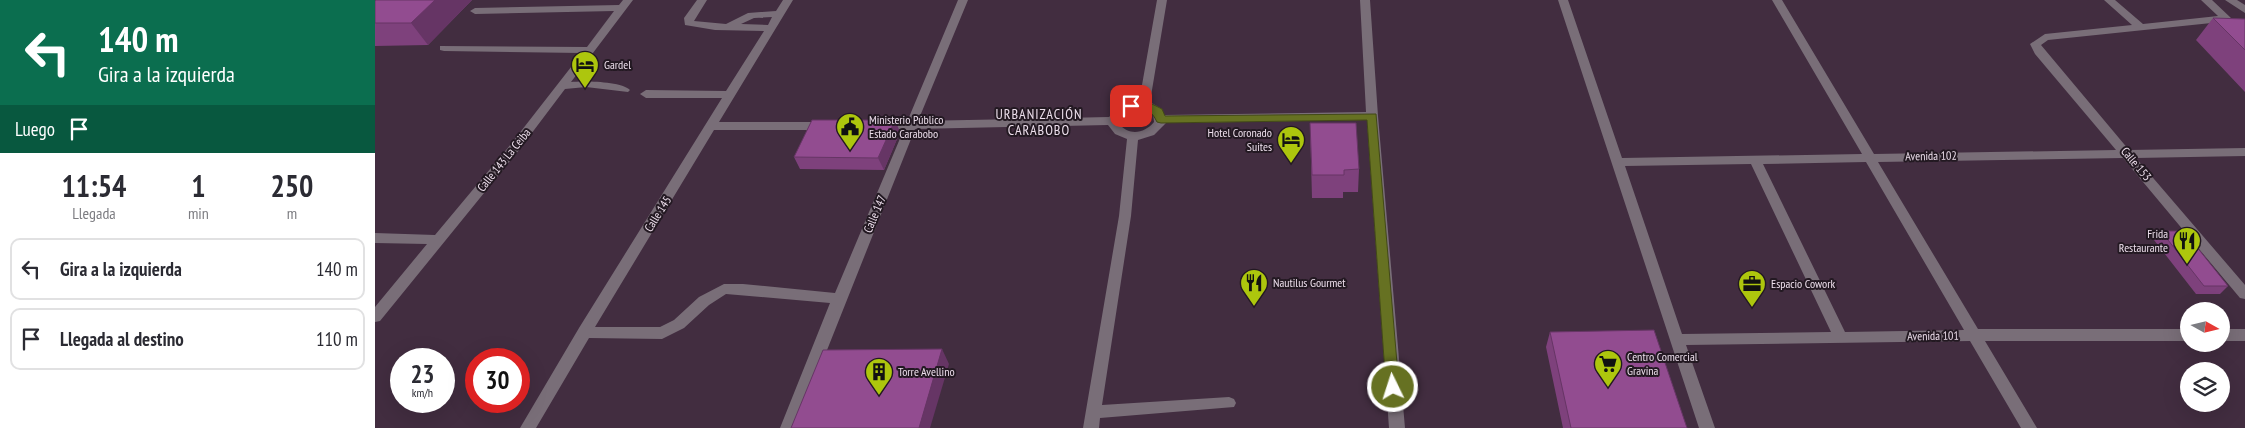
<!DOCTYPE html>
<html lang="es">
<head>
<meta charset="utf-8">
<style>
	body { margin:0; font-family:"PT Sans Narrow",sans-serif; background:#f2f2f3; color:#2b2b33; height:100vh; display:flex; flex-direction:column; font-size:19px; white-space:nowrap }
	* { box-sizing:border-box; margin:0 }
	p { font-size:16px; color:#7c7c81 }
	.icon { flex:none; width:28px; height:28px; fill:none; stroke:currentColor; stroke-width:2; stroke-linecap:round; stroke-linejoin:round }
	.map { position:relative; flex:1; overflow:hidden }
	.details { display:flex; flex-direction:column; background:#fff; width:375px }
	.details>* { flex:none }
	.top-card { background:#0b6e4f; color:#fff; overflow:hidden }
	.needle { width:32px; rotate:98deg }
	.fabs { position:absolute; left:1805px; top:302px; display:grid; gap:10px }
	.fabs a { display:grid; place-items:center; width:50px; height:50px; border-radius:50%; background:#fff; box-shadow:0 5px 20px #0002; font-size:25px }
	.speed { position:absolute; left:15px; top:348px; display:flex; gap:10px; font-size:25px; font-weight:700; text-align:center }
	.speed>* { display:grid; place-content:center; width:65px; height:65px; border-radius:50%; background:#fff; box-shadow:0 5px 20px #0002; line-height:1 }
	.speed small { font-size:12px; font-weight:400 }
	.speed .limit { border:8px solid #d22; background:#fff; color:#111 }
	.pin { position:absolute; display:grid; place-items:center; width:42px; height:42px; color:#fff; margin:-21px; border-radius:10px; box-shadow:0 2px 8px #0006 }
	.me { position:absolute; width:55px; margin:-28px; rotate:356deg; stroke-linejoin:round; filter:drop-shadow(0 0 4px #0008) }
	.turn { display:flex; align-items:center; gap:18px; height:105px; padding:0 15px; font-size:22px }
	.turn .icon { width:65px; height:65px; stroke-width:2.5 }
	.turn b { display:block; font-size:35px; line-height:42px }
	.then { display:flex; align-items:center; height:48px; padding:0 15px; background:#0003; gap:10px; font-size:19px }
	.eta { display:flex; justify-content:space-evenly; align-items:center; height:85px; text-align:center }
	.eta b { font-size:30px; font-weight:700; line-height:35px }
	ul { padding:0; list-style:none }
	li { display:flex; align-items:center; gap:15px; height:62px; margin:0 10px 8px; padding:0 5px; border:2px solid #e1e1e2; border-radius:10px }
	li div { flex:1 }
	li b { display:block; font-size:19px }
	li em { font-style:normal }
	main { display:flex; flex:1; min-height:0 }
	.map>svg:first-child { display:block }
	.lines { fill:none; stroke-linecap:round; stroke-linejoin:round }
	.minor { fill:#796e78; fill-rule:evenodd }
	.wall { fill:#7e417c }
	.shaded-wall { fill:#663565 }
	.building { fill:#924c90; stroke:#663565 }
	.route { fill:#667122; stroke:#424916 }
	.labels { text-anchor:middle; stroke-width:4; stroke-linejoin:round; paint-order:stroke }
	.poi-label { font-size:12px; fill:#eddfec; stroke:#231922; text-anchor:start }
	.street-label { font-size:12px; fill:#eddfec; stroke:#231922 }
	.neighbourhood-label { font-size:14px; letter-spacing:1px; fill:#eddfec; stroke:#231922 }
</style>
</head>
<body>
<main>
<section class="details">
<div class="top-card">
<div class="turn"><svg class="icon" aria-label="left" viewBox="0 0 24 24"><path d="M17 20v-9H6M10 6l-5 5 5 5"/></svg><div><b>140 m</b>Gira a la izquierda</div></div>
<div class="then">Luego<svg class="icon" aria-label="arrive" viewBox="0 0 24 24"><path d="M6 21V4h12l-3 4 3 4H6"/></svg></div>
</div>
<div class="eta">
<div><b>11:54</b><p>Llegada</p></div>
<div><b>1</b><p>min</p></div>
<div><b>250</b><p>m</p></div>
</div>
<ul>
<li><svg class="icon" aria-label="left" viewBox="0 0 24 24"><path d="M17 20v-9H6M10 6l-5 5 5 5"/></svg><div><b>Gira a la izquierda</b></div><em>140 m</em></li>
<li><svg class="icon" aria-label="arrive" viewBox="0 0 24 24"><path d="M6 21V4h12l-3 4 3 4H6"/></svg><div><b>Llegada al destino</b></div><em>110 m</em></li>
</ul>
</section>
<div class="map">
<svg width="1870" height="428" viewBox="0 0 1870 428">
	<rect width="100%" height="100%" fill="#422d40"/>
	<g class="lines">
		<path class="minor" d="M248,0H258L196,82C208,81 246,81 255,90L253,92L211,87L190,89L144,150L5,321L0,322V307L52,244L0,243V233L60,235L136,144L207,53L69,51L65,50V46L212,47L239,11L100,14L95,11L100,8L244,5Z
			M322,0H332L319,21L351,24L373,13L401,11L408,0H418L344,122H451L457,126L451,130H339L220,327H285L299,320L324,297L349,284H368L460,293L529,129L506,130L500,126L506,122H532L583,0H593L543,121L734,117L745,106L764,102L782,0H792L775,102L787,109L789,115L991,112L985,0H995L1003,116L1030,428H1014L992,120L791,123L779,135L763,140L756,216L727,405L854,397L859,399L861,403L859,407L725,418L724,428H708L744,216L752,139L740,134L733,125L540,129L421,428H405L455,303L351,294L334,305L309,328L287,339L214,338L161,428H145L204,328L347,98H271L265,94L271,90L351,91L389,31L340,30L310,25L309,18ZM397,17L393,25L366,24L379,18ZM762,109H772L778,114L779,122C770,133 755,136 745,125L746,118L753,112Z
			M1183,0H1193L1247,158L1487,154L1397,0H1407L1499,154L1741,150L1660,54L1655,44L1670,34L1757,25L1729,0H1740L1768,24L1843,16L1826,0H1837L1856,18L1870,24V32L1855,24L1846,22L1673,40L1666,45L1754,150L1870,148V156L1761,158L1870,285V299L1865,298L1748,158L1503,162L1603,329H1814V341H1610L1662,428H1646L1595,341L1311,345L1340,428H1324ZM1491,162L1589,330L1470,332L1388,164ZM1376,164L1456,332L1307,334L1250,166Z
			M1850,0H1862L1870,5V13Z
			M1846,329H1870V341H1846Z"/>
	</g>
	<path class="wall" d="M97,0L53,45L0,46V1Z
		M1838,18L1870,19V92L1821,40Z
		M520,120L525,132L509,170L425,169L419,157Z
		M935,123L984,169L983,192H968V198H937Z
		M1786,231L1853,286L1845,294H1821L1779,240Z
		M1175,332L1312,428H1188L1171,347Z"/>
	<path class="shaded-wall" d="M60,0H97L53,45L36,23Z
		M520,120L525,132L509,170L503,158Z
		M567,349L574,364L555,428H544Z"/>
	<path class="building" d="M1,0H60L36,23H0V1Z
		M1838,18L1870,19V50Z
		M437,120H520L503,158L419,157Z
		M935,123H981L984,169L969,170V175H937Z
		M1786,231H1809L1853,286H1829Z
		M1279,330L1312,428H1196L1175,332Z
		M567,349L544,428H416L448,350Z"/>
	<path class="route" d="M775,103L787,109L790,116L1001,114L1024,387L1023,391H1013L1011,387L992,120L786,123L782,122C771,99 763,117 751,106L756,103Z"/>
	<defs>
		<symbol id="hotel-pin" viewBox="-11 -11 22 30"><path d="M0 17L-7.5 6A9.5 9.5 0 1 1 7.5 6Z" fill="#adc60d" stroke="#231922"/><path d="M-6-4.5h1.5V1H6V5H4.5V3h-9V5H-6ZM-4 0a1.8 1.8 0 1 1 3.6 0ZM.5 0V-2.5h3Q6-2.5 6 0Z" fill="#111"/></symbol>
		<symbol id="civic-pin" viewBox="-11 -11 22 30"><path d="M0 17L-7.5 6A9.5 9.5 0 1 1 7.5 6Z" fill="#adc60d" stroke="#231922"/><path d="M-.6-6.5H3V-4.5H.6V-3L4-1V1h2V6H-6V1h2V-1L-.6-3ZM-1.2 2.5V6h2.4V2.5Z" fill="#111"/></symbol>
		<symbol id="restaurant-pin" viewBox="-11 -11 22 30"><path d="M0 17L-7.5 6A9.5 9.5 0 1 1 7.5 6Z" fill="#adc60d" stroke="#231922"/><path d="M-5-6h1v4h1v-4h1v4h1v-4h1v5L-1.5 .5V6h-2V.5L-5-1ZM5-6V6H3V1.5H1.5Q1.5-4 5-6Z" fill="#111"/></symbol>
		<symbol id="office-pin" viewBox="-11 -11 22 30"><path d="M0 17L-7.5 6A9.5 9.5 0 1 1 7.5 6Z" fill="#adc60d" stroke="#231922"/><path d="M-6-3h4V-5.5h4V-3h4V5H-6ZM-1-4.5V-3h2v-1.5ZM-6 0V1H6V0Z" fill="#111"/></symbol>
		<symbol id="supermarket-pin" viewBox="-11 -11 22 30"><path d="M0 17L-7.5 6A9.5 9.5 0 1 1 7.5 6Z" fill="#adc60d" stroke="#231922"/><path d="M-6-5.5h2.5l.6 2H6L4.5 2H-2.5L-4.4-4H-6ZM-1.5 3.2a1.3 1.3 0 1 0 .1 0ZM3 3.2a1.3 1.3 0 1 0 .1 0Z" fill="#111"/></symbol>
		<symbol id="building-pin" viewBox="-11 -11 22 30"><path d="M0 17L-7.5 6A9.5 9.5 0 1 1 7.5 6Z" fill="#adc60d" stroke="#231922"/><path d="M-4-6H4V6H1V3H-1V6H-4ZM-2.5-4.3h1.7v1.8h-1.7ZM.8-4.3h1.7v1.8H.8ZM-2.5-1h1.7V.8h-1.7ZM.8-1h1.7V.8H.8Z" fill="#111"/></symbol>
	</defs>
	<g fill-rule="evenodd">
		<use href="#hotel-pin" x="194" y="49" width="32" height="43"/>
		<use href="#civic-pin" x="459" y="111" width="32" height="43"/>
		<use href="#hotel-pin" x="900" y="124" width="32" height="43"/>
		<use href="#restaurant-pin" x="1796" y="225" width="32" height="43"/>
		<use href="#restaurant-pin" x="863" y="267" width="32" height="43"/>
		<use href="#office-pin" x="1361" y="268" width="32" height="43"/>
		<use href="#supermarket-pin" x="1217" y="348" width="32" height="43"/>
		<use href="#building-pin" x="488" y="356" width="32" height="43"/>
	</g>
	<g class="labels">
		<g class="poi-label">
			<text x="229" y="69">Gardel</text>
			<text x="494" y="124">Ministerio Público<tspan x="494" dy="14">Estado Carabobo</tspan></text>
			<text x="897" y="137" text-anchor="end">Hotel Coronado<tspan x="897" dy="14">Suites</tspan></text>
			<text x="1793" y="238" text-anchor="end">Frida<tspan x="1793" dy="14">Restaurante</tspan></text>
			<text x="898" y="287">Nautilus Gourmet</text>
			<text x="1396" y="288">Espacio Cowork</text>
			<text x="1252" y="361">Centro Comercial<tspan x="1252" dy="14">Gravina</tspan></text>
			<text x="523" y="376">Torre Avellino</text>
		</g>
		<g class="street-label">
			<text transform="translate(1556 156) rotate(-1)" y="4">Avenida 102</text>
			<text transform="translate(129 160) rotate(-51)" y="4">Calle 143 La Ceiba</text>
			<text transform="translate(1761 164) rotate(50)" y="4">Calle 153</text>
			<text transform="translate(283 214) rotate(-58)" y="4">Calle 145</text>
			<text transform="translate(500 214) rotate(-67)" y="4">Calle 147</text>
			<text transform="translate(1558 336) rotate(-1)" y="4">Avenida 101</text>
		</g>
		<g class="neighbourhood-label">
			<text x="664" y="119">URBANIZACIÓN<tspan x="664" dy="16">CARABOBO</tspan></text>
		</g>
	</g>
</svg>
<div class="fabs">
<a><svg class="needle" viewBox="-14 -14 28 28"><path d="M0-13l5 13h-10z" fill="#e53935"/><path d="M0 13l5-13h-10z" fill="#7c7c81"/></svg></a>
<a><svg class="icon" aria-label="layers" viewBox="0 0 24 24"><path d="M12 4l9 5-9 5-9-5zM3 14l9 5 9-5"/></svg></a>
</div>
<div class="speed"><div>23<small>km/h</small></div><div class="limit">30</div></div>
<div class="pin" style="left:756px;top:106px;background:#d93025"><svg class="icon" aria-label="arrive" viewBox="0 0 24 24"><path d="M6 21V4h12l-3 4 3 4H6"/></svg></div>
<svg class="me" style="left:1018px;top:387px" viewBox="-20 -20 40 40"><circle r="17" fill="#667122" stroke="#fff" stroke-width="3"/><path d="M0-11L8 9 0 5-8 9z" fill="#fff"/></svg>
</div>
</main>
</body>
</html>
